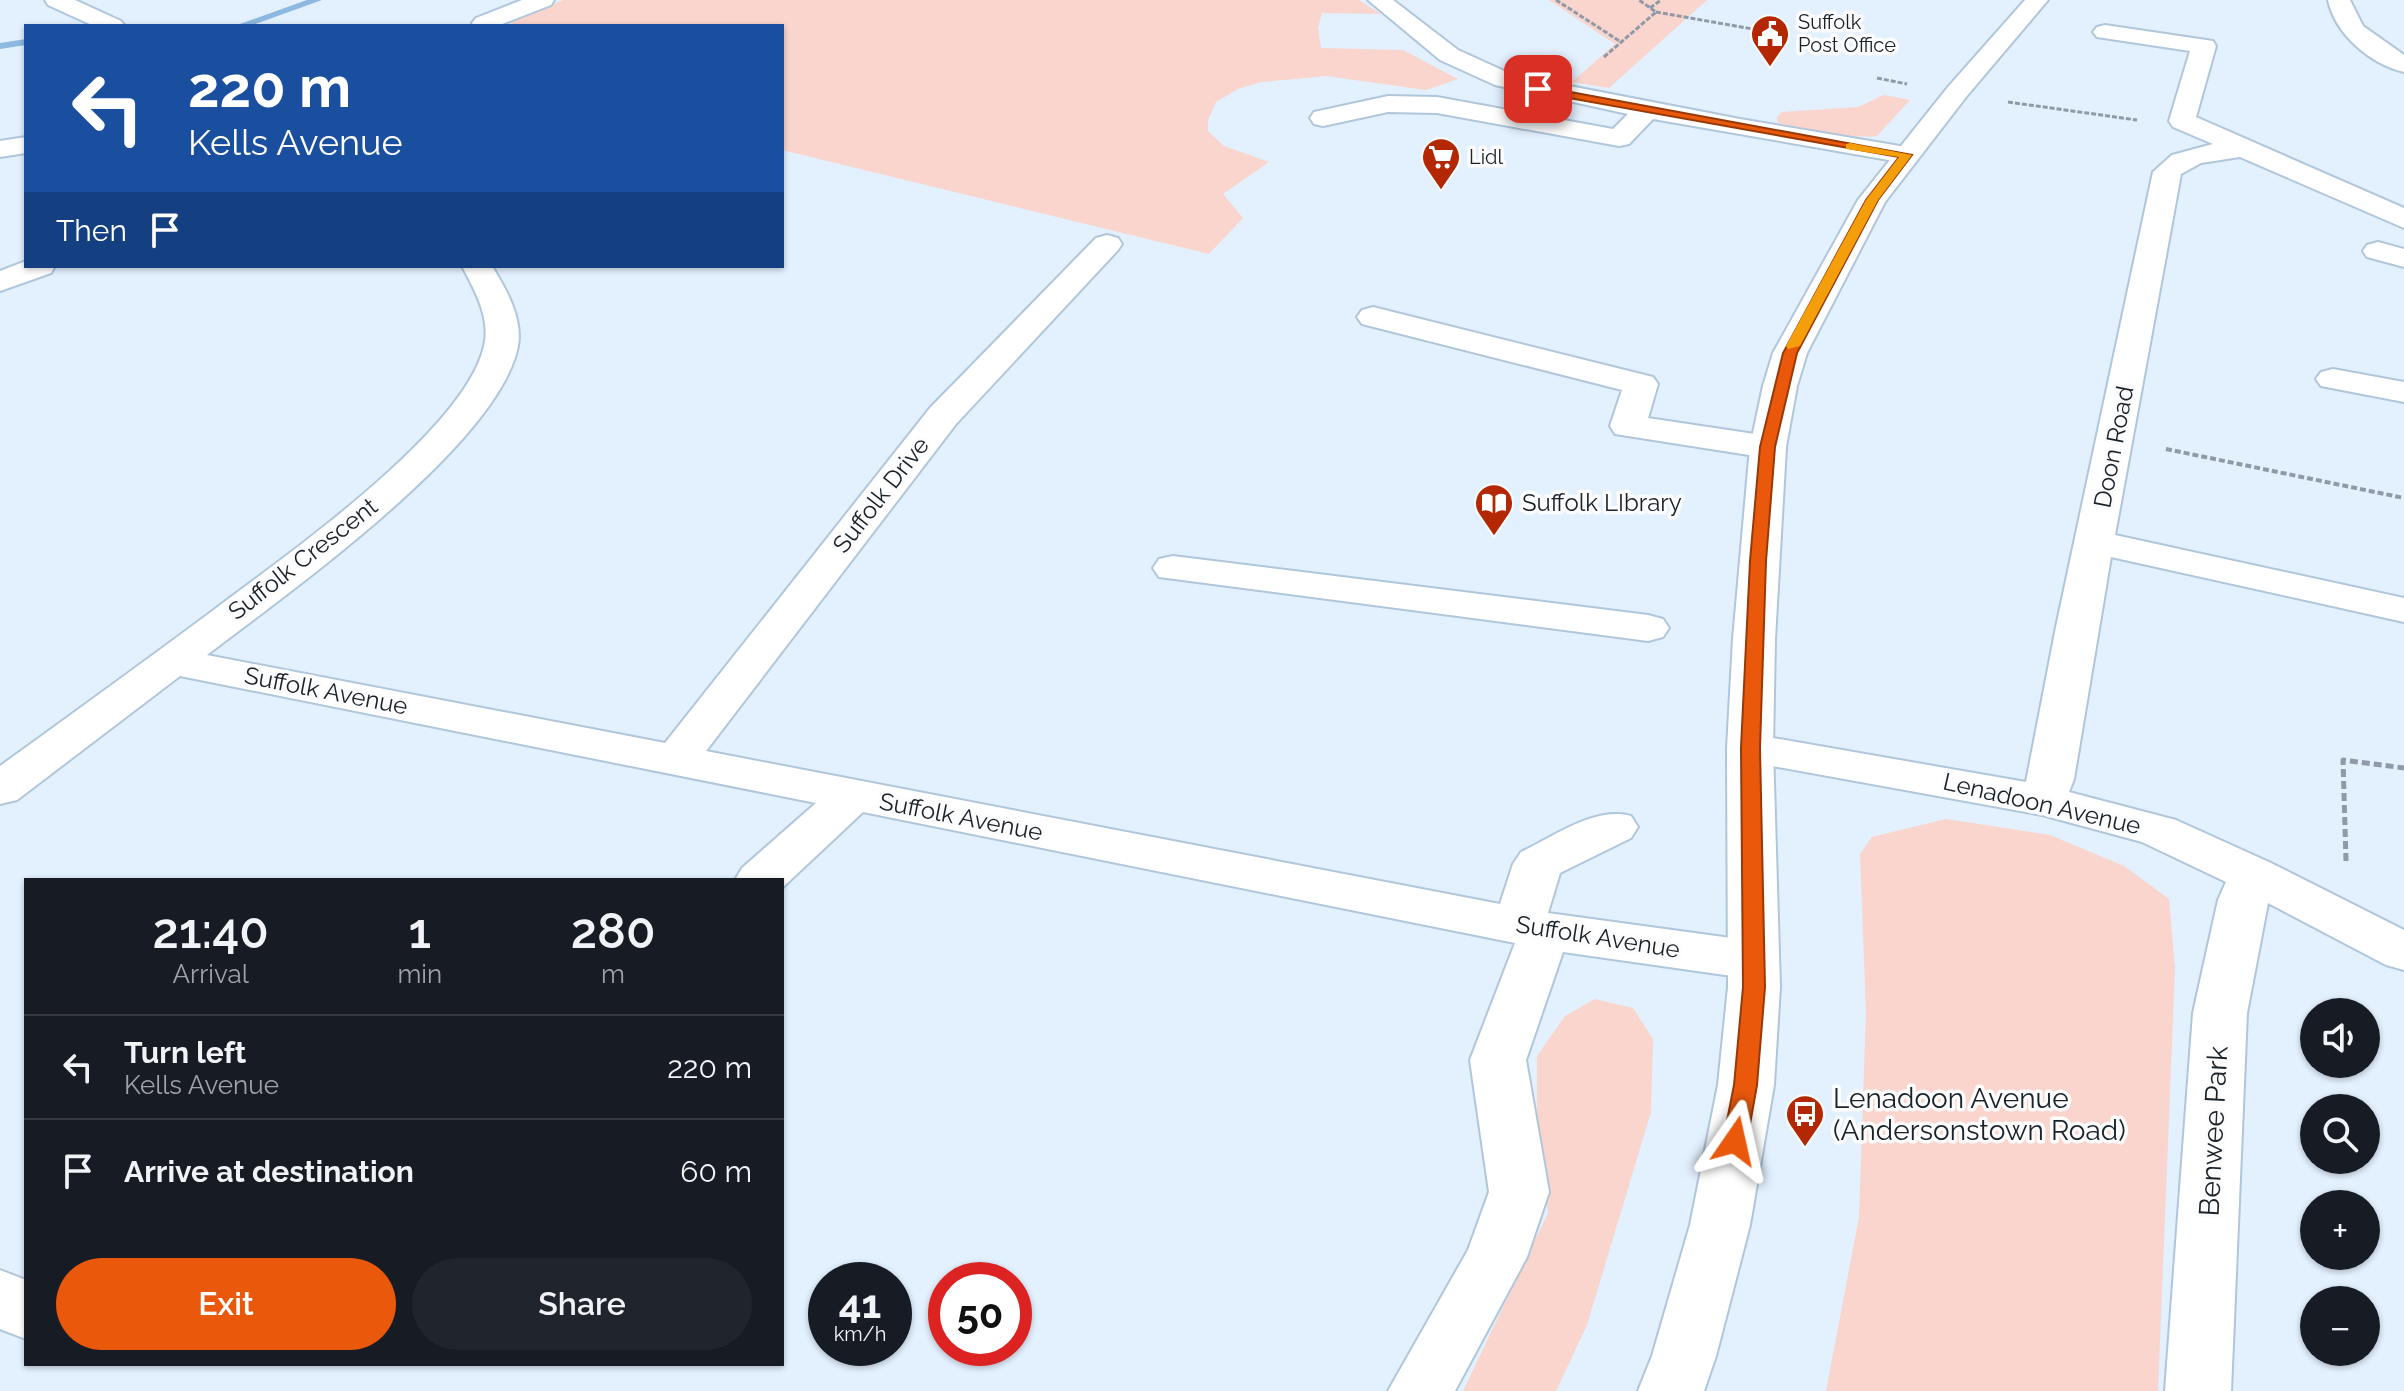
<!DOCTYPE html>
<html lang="en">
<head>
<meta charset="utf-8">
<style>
	body { margin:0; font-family:Raleway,sans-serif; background:#20242c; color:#f1f3f6; height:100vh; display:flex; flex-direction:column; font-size:30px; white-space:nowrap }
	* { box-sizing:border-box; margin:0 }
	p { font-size:26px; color:#9ea1a6 }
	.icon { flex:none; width:44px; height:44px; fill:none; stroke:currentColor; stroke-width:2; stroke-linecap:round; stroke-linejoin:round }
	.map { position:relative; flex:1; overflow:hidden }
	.side { position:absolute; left:24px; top:878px; width:760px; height:488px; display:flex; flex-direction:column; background:#171b24; border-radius:0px; box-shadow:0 2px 6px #0004 }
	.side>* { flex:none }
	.guide { position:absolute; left:24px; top:24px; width:760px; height:244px; border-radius:0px; box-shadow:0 2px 6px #0004; background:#1a4fa0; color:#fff; overflow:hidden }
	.tools { position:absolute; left:2300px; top:998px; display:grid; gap:16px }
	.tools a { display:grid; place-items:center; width:80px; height:80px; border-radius:50%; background:#171b24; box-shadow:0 2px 6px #0004; font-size:40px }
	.speed { position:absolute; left:808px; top:1262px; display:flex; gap:16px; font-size:40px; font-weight:700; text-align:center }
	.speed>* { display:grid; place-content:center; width:104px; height:104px; border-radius:50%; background:#171b24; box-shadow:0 2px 6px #0004; line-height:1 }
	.speed small { font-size:20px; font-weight:400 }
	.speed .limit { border:12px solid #d22; background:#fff; color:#111 }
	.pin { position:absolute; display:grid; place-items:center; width:68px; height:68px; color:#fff; margin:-34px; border-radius:16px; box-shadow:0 4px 12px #0006 }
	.me { position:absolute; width:88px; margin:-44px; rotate:11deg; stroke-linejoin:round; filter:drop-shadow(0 0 6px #0008) }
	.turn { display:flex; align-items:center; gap:28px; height:168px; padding:0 32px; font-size:36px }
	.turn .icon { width:104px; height:104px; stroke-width:2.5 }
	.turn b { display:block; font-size:56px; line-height:68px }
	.then { display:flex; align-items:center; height:76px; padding:0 32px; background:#0003; gap:16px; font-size:30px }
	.eta { display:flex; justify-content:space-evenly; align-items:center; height:136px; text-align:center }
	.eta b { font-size:48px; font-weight:600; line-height:56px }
	.button { display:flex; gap:16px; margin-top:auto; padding:16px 32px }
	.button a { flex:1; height:92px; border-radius:48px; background:#ea580c; color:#fff; font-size:32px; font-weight:600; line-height:92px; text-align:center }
	.button a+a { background:#20242c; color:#f1f3f6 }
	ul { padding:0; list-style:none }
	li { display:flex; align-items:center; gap:24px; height:104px; padding:0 32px; border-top:2px solid #363941 }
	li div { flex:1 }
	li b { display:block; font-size:30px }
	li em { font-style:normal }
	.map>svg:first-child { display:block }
	.green { fill:#f9d5cd }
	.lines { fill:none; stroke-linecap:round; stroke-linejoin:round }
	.stream { fill:#8db8e1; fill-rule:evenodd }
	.minor-casing { stroke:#b0c6db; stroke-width:4 }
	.major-casing { stroke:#b0c6db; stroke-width:4 }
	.path-far2 { stroke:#909aa6; stroke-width:3; stroke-dasharray:5 2; stroke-linecap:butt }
	.path-far1 { stroke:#909aa6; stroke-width:4; stroke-dasharray:6 3; stroke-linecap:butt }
	.path { stroke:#909aa6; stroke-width:5; stroke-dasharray:8 4; stroke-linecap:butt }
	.minor { fill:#fff; fill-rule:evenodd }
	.major { fill:#fff; fill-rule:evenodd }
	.route { fill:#ea580c; stroke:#983908; stroke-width:2 }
	.slow { fill:#f59e0b }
	.labels { text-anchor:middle; stroke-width:7; stroke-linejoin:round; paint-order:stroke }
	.far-poi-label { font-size:20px; fill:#192129; stroke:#fcfcfc; text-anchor:start }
	.street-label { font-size:24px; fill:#192129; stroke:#fcfcfc }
	.poi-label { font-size:24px; fill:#192129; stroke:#fcfcfc; text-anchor:start }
	.near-poi-label { font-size:28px; fill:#192129; stroke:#fcfcfc; text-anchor:start }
	.near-street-label { font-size:28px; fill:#192129; stroke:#fcfcfc }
</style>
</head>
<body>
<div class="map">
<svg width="2404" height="1391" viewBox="0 0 2404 1391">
	<rect width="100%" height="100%" fill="#e3f0fe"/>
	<path class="green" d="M563,0H1359L1381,14L1322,13L1318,28L1321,48L1403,50L1458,79L1426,90L1326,76L1261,82L1238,89L1216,102L1208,120V131L1224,146L1269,162L1223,194L1243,218L1209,254L782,150V26L510,25L515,20Z
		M1549,0H1707L1609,88L1572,82L1615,44Z
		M1884,95L1910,100L1877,136C1844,139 1811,130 1778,123L1777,117L1782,112L1858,107Z
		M1946,819L2050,835L2124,866L2169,899L2175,968L2158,1391H1826L1859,1217L1866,1013L1860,854L1872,837Z
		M1595,999L1633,1008L1653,1039L1651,1112L1587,1325L1556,1391H1463L1548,1213L1537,1116V1056L1565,1016Z"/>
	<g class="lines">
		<path class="stream" d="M307,0H322L250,26H234Z
			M26,39V45L0,49V43Z"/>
		<defs>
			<path id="minor" d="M45,0H75L121,21L125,26H94L48,5Z
				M522,0H554L551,5L497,26H474L472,23L476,18Z
				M1368,0H1393L1458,50L1513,75L1740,119L1906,147L1916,149L1920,155L1916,161L1906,163L1653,119L1629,144L1619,146L1437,113L1388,112L1323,126L1314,124L1310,118L1314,112L1388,96L1437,97L1613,129L1628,114L1495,85L1440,60Z
				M2328,0H2350L2363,26L2404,55V72C2370,64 2335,34 2328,0Z
				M2105,25L2213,41L2216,46L2196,117L2404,208V228L2240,157L2201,163L2181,174L2115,535L2404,598V622L2111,557L2074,779L2069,792L2176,820L2271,863L2404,930V970L2386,965L2268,903L2247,1013L2231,1391H2165L2193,1013L2218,900L2226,882L2142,842L2042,815L1750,762L1734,758L1727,748L1734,738L1750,734L2026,782L2056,627L2153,172L2172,155L2213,144L2173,127L2169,121L2190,51L2097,37L2093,32L2097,27Z
				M26,137V153L0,157V141Z
				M1107,235L1118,238L1122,244L1118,250L956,424L706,751L1500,904L1513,864L1521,852C1553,837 1595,806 1631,816L1638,827L1631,838L1560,873L1548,913L1753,941L1771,947L1779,960L1771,973L1753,979L1563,952L1526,1060L1549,1192L1527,1257L1455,1391H1388L1468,1250L1489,1192L1470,1060L1515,943L863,812L782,888V880H735L742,868L816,803L180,676L17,800L0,804V766C72,714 144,662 215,609C285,556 465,431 484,346C491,318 474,289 462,266H492C506,289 523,318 518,346C499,444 288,593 207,655L665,743L930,408L1096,238Z
				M2378,242L2404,249V267L2367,257L2363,251L2367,245Z
				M26,261V266H55L51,273L0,291V271Z
				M1373,307L1653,377L1658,384L1648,418L1768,436L1781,439L1786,447L1781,455L1768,458L1615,434L1610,426L1622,390L1362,324L1357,317L1362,310Z
				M2333,369L2404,382V402L2321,386L2316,379L2321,372Z
				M1173,556L1648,615L1663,619L1669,628L1663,637L1648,641L1159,577L1153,568L1159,559Z
				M0,1270L26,1280V1339L0,1329Z"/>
			<path id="major" d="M2025,0H2048L1966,97L1885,202L1807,353L1797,386L1786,447L1775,639L1773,748L1780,987L1774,1085L1750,1225L1716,1356L1704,1391H1638L1652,1356L1690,1225L1718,1085L1728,987L1727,748L1733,639L1750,447L1763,386L1773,353L1858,200L1948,87Z"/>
		</defs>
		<use href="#minor" class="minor-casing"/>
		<use href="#major" class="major-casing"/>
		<path class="path-far2" d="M1556,0L1621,42
			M1650,8L1661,0
			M1656,12L1764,31
			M1604,57L1656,12L1639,0
			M1877,78L1907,84
			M2008,102L2137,120"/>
		<path class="path-far1" d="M2166,449L2404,498"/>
		<path class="path" d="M2346,861L2343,760L2404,768"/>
		<use href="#minor" class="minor"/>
		<use href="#major" class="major"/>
	</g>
	<path class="route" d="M1538,86L1912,155L1878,200L1797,353L1775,447L1766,561L1760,748L1765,987L1757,1085L1747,1141L1744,1147L1735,1150L1727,1147L1723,1141L1734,1085L1743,987L1741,748L1750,561L1760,447L1783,353L1866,200L1899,157L1535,92V87Z"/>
	<path class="slow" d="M1850,143L1912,155L1878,200L1800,346L1788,349L1786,346L1866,200L1899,157L1846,149V144Z"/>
	<defs>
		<symbol id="civic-pin" viewBox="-11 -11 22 30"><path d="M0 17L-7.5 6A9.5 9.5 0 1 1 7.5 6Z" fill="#b32703" stroke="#fcfcfc"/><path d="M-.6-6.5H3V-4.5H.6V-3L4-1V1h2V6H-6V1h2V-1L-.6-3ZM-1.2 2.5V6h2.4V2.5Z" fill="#fff"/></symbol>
		<symbol id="supermarket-pin" viewBox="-11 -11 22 30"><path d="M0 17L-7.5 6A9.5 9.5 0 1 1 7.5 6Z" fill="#b32703" stroke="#fcfcfc"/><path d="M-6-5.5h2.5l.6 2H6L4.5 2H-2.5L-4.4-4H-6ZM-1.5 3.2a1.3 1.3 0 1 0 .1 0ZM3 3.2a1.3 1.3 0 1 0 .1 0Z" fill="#fff"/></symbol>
		<symbol id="library-pin" viewBox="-11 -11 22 30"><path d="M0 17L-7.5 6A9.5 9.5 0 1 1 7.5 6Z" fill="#b32703" stroke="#fcfcfc"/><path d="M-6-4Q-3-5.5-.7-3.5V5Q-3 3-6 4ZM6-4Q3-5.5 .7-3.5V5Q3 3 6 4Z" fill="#fff"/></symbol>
		<symbol id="bus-pin" viewBox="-11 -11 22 30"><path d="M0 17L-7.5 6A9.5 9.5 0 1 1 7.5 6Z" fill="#b32703" stroke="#fcfcfc"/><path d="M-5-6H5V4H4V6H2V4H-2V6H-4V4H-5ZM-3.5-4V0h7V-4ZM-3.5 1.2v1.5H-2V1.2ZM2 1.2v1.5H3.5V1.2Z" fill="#fff"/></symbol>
	</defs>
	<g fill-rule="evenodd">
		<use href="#civic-pin" x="1748" y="12" width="44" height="60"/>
		<use href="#supermarket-pin" x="1419" y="135" width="44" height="60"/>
		<use href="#library-pin" x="1472" y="481" width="44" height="60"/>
		<use href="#bus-pin" x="1783" y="1092" width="44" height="60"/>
	</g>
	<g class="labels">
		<g class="far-poi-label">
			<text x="1798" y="29">Suffolk<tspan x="1798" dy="23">Post Office</tspan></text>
			<text x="1469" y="164">Lidl</text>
		</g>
		<g class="street-label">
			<text transform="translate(2114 447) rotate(-79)" y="8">Doon Road</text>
			<text transform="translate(881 495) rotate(-52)" y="8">Suffolk Drive</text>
			<text transform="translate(303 559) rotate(-38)" y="8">Suffolk Crescent</text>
			<text transform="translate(326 691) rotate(11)" y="8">Suffolk Avenue</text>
			<text transform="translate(2042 804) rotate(13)" y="8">Lenadoon Avenue</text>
			<text transform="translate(961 817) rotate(11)" y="8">Suffolk Avenue</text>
			<text transform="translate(1598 937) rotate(9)" y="8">Suffolk Avenue</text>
		</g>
		<g class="poi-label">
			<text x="1522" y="511">Suffolk LIbrary</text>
		</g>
		<g class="near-poi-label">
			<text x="1833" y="1108">Lenadoon Avenue<tspan x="1833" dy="32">(Andersonstown Road)</tspan></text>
		</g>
		<g class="near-street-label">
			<text transform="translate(2213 1131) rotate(-87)" y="10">Benwee Park</text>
		</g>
	</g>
</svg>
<div class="tools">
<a><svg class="icon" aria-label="sound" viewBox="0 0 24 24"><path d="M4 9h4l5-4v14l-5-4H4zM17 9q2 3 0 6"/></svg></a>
<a><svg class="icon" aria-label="search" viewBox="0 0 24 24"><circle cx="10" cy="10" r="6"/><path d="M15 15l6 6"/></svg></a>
<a>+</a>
<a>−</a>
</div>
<div class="speed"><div>41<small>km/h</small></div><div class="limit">50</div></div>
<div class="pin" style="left:1538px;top:89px;background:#d93025"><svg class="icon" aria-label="arrive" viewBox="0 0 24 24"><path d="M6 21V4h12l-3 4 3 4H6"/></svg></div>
<svg class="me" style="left:1735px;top:1141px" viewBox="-20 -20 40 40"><path d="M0-17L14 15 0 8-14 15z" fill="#ea580c" stroke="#fff" stroke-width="4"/></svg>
<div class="guide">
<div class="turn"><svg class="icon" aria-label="left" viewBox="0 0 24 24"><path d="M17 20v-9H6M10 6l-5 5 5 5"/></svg><div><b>220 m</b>Kells Avenue</div></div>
<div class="then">Then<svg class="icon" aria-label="arrive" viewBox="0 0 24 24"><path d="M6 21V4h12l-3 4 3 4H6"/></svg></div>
</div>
<section class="side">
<div class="eta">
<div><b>21:40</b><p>Arrival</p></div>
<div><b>1</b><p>min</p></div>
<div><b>280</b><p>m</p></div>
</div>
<ul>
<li><svg class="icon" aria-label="left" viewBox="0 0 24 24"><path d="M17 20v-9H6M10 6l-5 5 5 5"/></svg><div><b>Turn left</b><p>Kells Avenue</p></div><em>220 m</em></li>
<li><svg class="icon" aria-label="arrive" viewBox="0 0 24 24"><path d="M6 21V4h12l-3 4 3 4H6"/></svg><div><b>Arrive at destination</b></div><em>60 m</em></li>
</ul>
<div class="button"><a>Exit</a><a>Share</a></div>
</section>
</div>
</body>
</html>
